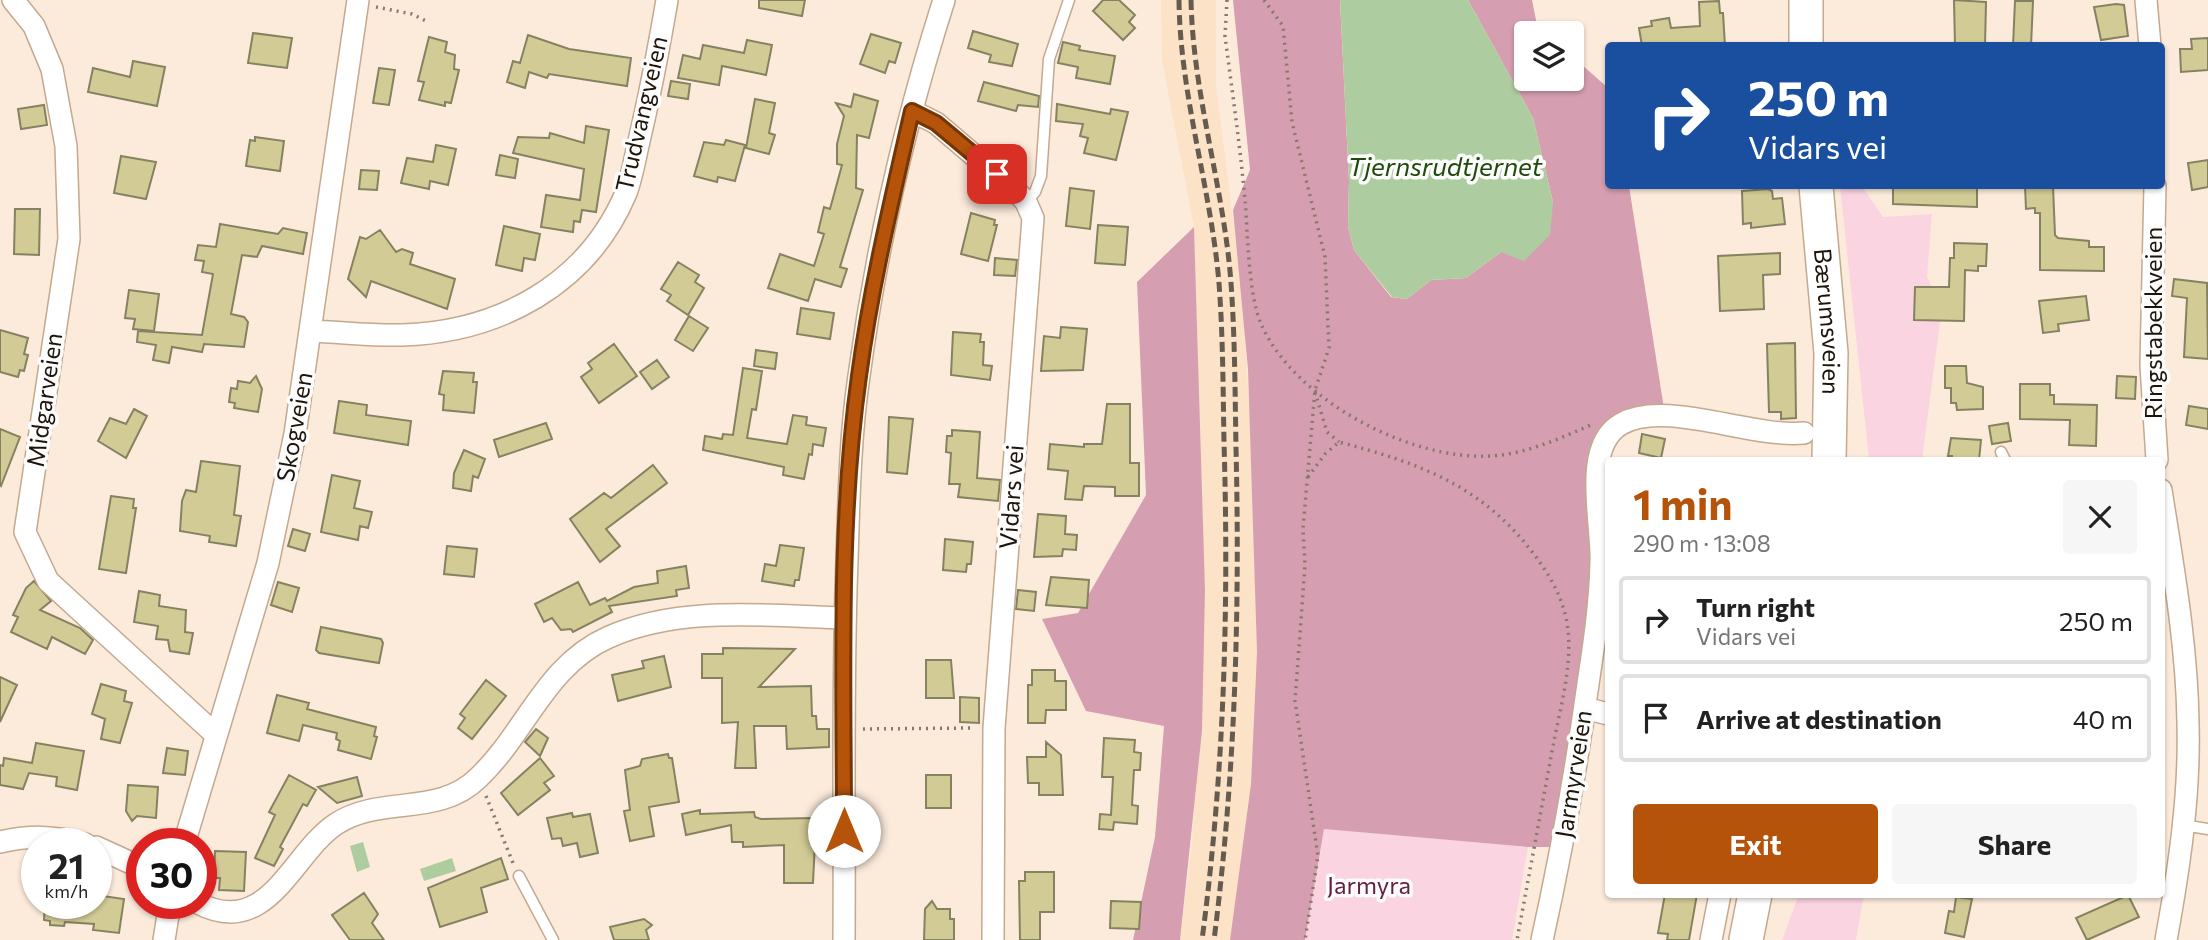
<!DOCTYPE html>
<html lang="en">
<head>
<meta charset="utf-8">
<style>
	body { margin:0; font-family:Commissioner,sans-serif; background:#f6f6f6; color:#222; height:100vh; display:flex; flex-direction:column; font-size:26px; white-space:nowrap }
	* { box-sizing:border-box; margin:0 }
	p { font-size:23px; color:#767676 }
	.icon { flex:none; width:38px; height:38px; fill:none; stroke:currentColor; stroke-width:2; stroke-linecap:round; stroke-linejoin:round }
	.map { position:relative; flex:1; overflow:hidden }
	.panel { position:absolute; left:1605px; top:457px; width:560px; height:441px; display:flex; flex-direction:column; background:#fff; border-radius:7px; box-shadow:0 2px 5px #0004 }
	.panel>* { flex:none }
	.top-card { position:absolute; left:1605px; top:42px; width:560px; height:147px; border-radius:7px; box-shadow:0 2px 5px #0004; background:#1a4fa0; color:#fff; overflow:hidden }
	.tools { position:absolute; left:1514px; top:21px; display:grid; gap:14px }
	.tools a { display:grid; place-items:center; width:70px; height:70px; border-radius:7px; background:#fff; box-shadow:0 2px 5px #0004; font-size:35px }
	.speed { position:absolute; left:21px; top:828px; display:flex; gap:14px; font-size:35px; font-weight:700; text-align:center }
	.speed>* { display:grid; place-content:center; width:91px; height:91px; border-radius:50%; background:#fff; box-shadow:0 2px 5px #0004; line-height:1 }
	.speed small { font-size:18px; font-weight:400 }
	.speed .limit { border:10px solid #d22; background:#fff; color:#111 }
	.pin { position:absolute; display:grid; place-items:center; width:60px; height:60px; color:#fff; margin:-30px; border-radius:14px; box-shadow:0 4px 10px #0006 }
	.me { position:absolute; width:77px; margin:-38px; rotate:0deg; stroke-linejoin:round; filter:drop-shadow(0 0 5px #0008) }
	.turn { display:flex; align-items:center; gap:24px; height:147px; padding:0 28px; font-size:32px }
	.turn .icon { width:91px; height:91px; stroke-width:2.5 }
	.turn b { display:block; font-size:49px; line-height:60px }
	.round { display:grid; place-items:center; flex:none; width:74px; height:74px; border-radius:7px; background:#f6f6f6 }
	.head { display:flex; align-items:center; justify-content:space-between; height:119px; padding:0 28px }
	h1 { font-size:42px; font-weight:700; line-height:52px; color:#b45309 }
	.cta { display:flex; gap:14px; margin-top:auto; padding:14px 28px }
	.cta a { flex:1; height:80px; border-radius:7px; background:#b45309; color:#fff; font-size:28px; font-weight:700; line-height:80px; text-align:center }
	.cta a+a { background:#f6f6f6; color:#222 }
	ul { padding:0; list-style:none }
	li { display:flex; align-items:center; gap:21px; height:88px; margin:0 14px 10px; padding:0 14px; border:4px solid #e0e0e0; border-radius:7px }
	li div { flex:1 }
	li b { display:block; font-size:26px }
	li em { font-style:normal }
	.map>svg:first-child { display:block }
	.built { fill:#fce2c7 }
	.green { fill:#fad5e1 }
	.forest { fill:#d69fb1 }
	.water { fill:#adcda0 }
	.building { fill:#d2cb96; stroke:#858261; stroke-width:2 }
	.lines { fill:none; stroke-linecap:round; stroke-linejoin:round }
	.service-casing { stroke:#c3a98f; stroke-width:13 }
	.minor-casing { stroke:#c3a98f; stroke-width:24 }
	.primary-casing { stroke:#c3a98f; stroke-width:36 }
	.path { stroke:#86796c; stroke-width:3.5; stroke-dasharray:2 5; stroke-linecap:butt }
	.service { stroke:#fff; stroke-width:10 }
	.minor { stroke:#fff; stroke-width:21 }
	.primary { stroke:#fff; stroke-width:33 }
	.rail { stroke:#665b4f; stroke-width:5; stroke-dasharray:10 5; stroke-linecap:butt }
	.route-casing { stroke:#753606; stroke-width:18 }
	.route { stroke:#b45309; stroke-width:12 }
	.labels { text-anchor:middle; stroke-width:7; stroke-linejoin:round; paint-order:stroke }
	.street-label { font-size:24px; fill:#1d140a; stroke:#fcfcfc }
	.park-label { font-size:24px; fill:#64213d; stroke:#fcfcfc }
	.water-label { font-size:26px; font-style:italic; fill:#21490b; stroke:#fcfcfc }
</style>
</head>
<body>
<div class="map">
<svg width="2208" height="940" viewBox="0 0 2208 940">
	<rect width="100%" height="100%" fill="#fcebdb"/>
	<path class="built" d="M1161,0H1216V86L1243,297L1253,478L1257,652L1251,784L1230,940H1180L1192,844L1205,590L1194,227L1162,61Z"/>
	<path class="green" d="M1840,186H1862L1883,217L1932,214L1927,277L1942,307L1922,460L1869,459Z
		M1324,829L1528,847L1512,940H1305Z
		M1799,894H1864L1856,940H1782Z"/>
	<path class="forest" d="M1233,0H1340L1349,181L1348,227L1354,250L1391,297L1407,299L1431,280L1466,278L1501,252L1553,202L1533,118L1468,0H1532L1537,25L1546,33H1526V79H1572V56L1608,88V186H1629L1665,415L1611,434L1602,534L1562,847H1528L1324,829L1305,940H1230L1251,784L1257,652L1248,369L1233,210L1250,170Z
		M1194,227L1205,590L1202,731L1180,940H1133L1155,837L1164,726L1086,711L1042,619L1078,613L1146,495L1137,282Z"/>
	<path class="water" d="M1340,0H1468L1533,118L1553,202L1550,235L1524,261L1501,252L1466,278L1431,280L1407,299L1392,297L1354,250L1348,227L1349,181Z
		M363,842L370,867L357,872L350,846Z
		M452,858L456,871L424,881L420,869Z"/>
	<path class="building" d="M759,0H805L802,16L759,8Z
		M1103,0H1119L1135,15L1129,22L1135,28L1123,40L1093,11Z
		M1954,0L1986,2L1985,46H1955Z
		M1719,1L1720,13H1723L1725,46H1642L1639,28L1652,26L1651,21L1669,18L1671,28L1700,26L1699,2Z
		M2015,1H2033L2031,46H2013Z
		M2116,4L2124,5L2128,36L2101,40L2094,7Z
		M973,31L1018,44L1012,66L989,62L991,55L968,48Z
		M253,33L292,38L287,68L248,63Z
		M871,34L901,43L895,63L889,61L885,73L860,64Z
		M528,35L569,49L631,58L627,86L549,74L547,78L529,72L525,88L507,82L513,61L520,63Z
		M429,37L447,42L445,52L455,55L454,69L459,70L451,103L445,102V106L419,100L424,82L418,81Z
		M2208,38V70L2181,72L2180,49H2192L2191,39Z
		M747,40L772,45L766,75L722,66L719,85L678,78L683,55L700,59L703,45L744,53Z
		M1063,42L1080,46L1079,50L1115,56L1110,84L1076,78L1078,67L1058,63Z
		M133,61L165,67L157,106L88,92L93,68L130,77Z
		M379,68L395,70L389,105L373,103Z
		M671,81L690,84L688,99L668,96Z
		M984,82L1039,96L1038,107L1018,105L1016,111L978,101Z
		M854,94L878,101L869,138L857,135L856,188L863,190L840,267L847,269L841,287L815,279L808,301L768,288L780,254L814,266L824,234L818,232L824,207L830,209L842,165L837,164V144L844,116L836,103L851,107Z
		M755,99L775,103L769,133L775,135L769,154L746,148Z
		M1057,104L1110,114L1111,109L1128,112L1116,160L1084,153L1088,138L1080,136L1083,124L1056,121Z
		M44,105L47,125L21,129L18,109Z
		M586,126L609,130L596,212L582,210L580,222L574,221L573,232L541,227L546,195L580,200L584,169L513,153L518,137L549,138L550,133L584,143Z
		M255,137L284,141L280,171L246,166L250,140L255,141Z
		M726,140L745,145L735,181L718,177L717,182L694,176L704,142L724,145Z
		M436,145L456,149L448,185L430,181L429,189L401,183L407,158L433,162Z
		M500,155L518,159L515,178L496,175Z
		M121,156L156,162L146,199L114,193Z
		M2208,160V187L2192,190L2188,163Z
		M361,170L379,171L377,190L359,189Z
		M1893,186H1977V207L1893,204Z
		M2025,186H2053L2055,235L2058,238L2089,241V247H2104V271L2040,270V213H2035V208L2026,209Z
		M1070,188L1094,191L1090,229L1066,226Z
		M1768,189L1772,191L1773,199L1782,198L1785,224L1751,228V223L1743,224L1742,191Z
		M15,209H40L39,255L14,254Z
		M971,213L995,220L994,225H997L988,261L961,254Z
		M220,224L278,234L283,228L307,233L303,254L262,246L257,257L242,255L231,314L244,317L248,322L244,347L204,344L202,352L172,347L169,363L153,360L156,345L137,342L138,331L202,335L213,274L202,272L204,261L195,260L198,245L216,247Z
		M1098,225L1128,227L1125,265L1095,263Z
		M504,226L540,234L535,260L524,258L522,271L496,265Z
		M380,230L396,252L402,249L413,253L410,264L455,279L447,309L371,281L366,297L348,279L360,237L366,239Z
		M1954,243L1987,244L1986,266H1978V271L1965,270L1964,321L1914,320L1915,287H1949L1950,258H1954Z
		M1780,253V274L1763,275L1764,309L1720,311L1718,256Z
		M995,258L1017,260L1015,276L994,275Z
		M678,262L699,275L695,282L704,288L688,315L667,301L671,295L661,289Z
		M2174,279L2207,283L2208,359L2184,357L2187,298L2172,296Z
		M129,290L159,294L154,331L133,329L135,319L125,318Z
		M2086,296L2089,320L2058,324L2059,331L2043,333L2039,301Z
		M801,308L834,313L830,339L797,334Z
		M689,316L708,328L693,351L675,340Z
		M1061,327L1087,329L1083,370L1041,371L1044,336L1060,338Z
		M0,330L28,338L24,354L28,355L24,371L20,370L18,377L0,372Z
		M953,332L981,334L980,342H984L983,365L992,366L990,380L951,375Z
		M1795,343L1796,418L1781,419V412H1769L1767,344Z
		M614,344L637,376L599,403L581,377L592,369L588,363Z
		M756,350L777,353L775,369L754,366Z
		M657,360L669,377L652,389L640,372Z
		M1945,366H1966L1967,383L1983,387V409L1957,410L1956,403H1951V388H1945Z
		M743,368L762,371L756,410L752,409L747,438L787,444L793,415L807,417L806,425L826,428L823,446L813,444L812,455L809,454L804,479L783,475L784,467L703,450L705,436L722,439L723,434L733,435Z
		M443,371L474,373L473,382H477L474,413L443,410L444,395L439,394Z
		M256,376L262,389L258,412L234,408L235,403L229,402L231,388L237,389L238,381L250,383Z
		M2117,376L2136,377L2135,399L2116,398Z
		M2020,384H2050V395H2054V404L2097,405L2096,446L2069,445L2070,420L2020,419Z
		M339,401L367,405L366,415L411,421L408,445L334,433Z
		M1107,404H1130V463H1139V496H1115V487L1084,486L1082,500L1065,499L1068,471L1048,469L1050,444L1084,447V444H1102Z
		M2189,406L2208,409V429L2186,425Z
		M134,409L147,416L126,458L98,441L110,418L126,424Z
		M889,417L913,419L907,474L887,472Z
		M546,423L552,439L499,457L494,440Z
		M2008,423L2011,441L1992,444L1989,426Z
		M0,429L20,437L1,486L0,485Z
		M952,430L980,432L977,478L1000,480L998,501L958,497L960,484H949L951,453L946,452L947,436H952Z
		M1642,434L1665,439L1661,458L1639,453Z
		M1951,438L1981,440L1979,460H1952V456H1948Z
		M464,450L485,459L478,478L473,476L471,491L453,488L454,473Z
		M201,461L240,466L234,515L241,516L236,546L209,542L210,536L180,531L182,501L186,490L196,492Z
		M653,465L667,483L606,529L620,546L600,562L570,519L604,493L611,498Z
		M332,475L360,481L354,508L372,512L368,528L360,526L358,540L321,532Z
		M111,496L134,499L133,508H136L126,573L99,569Z
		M1038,514L1066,516L1065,534L1077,535L1076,550L1063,549L1062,556L1034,557Z
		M293,529L310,534L305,551L288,546Z
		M945,539L973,542L971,564H967L966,572L943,570Z
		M780,545L804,548L799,580H795L794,586L762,581L765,564L776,566Z
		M447,546L477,549L474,577L444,574Z
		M686,566L689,588L676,590L677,596L609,606L612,612L573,632L571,629L561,630L552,618L544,622L535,604L578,582L590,605L605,598L607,601L634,587L658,583L657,571Z
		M1051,577L1089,580L1087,608L1046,605Z
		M34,581L51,601L40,610L80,628L93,640L85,654L52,637L47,649L11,632L18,617L13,615L26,588Z
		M278,582L299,588L292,612L271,605Z
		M1018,590L1036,592L1034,611L1016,609Z
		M139,591L160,595L159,606L186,610L185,632L193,633L189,654L170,651L168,640L156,639L158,626L134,622Z
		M321,627L381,639L383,643L379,663L319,653L316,650Z
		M723,648L795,649L759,687L811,686L812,716H816L817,729H829V747L787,749L786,726H754L756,768H735L738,722L722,723V678H702V654H723Z
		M664,656L671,687L618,701L612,675L644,668L642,661Z
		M926,660H951L954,698H926Z
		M1032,670H1055V681H1066V710H1046L1045,723H1028V685H1032Z
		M0,677L17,685L0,722Z
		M486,680L506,696L472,739L458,728L465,718L460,714Z
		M101,684L126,691L124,701L132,703L120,743L101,739L105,719L92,714Z
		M277,695L309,703L307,709L376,727L374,736L377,737L371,759L338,750L340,741L336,739L337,733L303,725L299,741L267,733Z
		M960,697L979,698V723L960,722Z
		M536,729L548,738L540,756L525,742Z
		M1104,738L1135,740L1134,752L1141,753L1140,770H1134L1132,805L1138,806L1137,824L1114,822L1113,830L1099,829L1100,814L1111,815L1113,777H1102Z
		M1046,742L1061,755L1063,795H1039V783H1028L1027,757H1046Z
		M36,743L84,751L77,790L56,786L57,777L29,773L23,789L0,785V765L3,766L4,758L32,763Z
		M167,748L188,751L185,775L163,773Z
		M668,754L669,758H672L679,802L649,807L654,836L630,841L624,811L630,810L625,770L640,766L642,759Z
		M540,758L554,776L544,783L550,790L518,815L501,793Z
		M289,775L316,790L307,806L303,804L280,847L283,849L274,866L255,858L275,815L269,812Z
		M926,775H951V808H926Z
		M357,777L362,796L337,803L318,787Z
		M128,785L158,787L156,818L137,816L132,821L126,811Z
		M700,810V814L754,812L755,817L761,819L813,818V842H815L813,883H784V845L743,847V842H732L731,825L686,835L682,814Z
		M572,813L573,817L590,814L598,853L580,857L577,843L563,846L561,838L552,839L547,818Z
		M215,851L246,852L244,891L219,890L220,878H214Z
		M501,858L508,879L481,888L487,912L440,927L428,888Z
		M1025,872H1054V912H1040V940H1020L1019,881H1025Z
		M364,893L378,914L372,923L384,940H350L332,915Z
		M1665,894H1697L1689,940H1667L1668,934L1658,933Z
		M96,895L124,899L119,933L93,930L94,924L65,922L64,926L50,925V921L44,920L45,903H96Z
		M2128,895L2139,917L2087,940L2076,918Z
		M1956,897L1972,899L1964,937L1945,933L1949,911L1954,912Z
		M932,901L937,909H950V919H954V940H924L925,909Z
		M1111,901L1141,902L1139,929L1110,928Z
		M644,919L652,925L646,930L649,940H614L610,927Z"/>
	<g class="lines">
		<defs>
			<path id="service" d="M1026,202L1035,192L1041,176L1049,59L1069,0
				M2001,452L2005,460
				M2183,825L2208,829
				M519,876L553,940"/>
			<path id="minor" d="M13,0L34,26L52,69L66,146L69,239L25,532L48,581L215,734
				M2146,0L2150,46
				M912,111L936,123L1017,192L1026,202L1033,218L994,728L993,940
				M2155,186L2151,365L2157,460
				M311,331C341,332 372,336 402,335C499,332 587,285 626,193C632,177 635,158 639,141C650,94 659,47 667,0
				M2161,490C2173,567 2187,645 2188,723C2190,796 2179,869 2166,940
				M1585,708L1608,714
				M0,842C31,835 54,836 85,844
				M184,844L268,563L295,434L358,0
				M96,847L142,868
				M198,903C268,940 292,853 336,824C380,795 439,817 478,778C526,733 545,665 609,637C681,605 769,616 845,618
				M164,940L170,903
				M844,940C845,813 842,686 847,560C849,498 850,436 859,376C876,249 905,122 944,0
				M1542,940C1561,855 1576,770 1588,684C1594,644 1600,604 1601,563C1603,524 1581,447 1621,424C1665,399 1750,438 1804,433
				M1711,940L1720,894"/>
			<g id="primary">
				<path d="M1806,0V46"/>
				<path id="s1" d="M1816,186L1831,353L1829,460"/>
				<path d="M1746,940L1755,894"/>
			</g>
		</defs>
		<use href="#service" class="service-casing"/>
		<use href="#minor" class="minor-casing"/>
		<use href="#primary" class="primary-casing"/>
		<path class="path" d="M1227,0L1225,36C1232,90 1240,145 1245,200C1248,234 1248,296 1262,326C1296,401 1412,461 1491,456C1526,454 1561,438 1593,424
			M1264,0L1283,26L1292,122L1325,257L1329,348L1315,390L1303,528L1305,566L1295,701L1318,856L1305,940
			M376,7L412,14L428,22
			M1315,392L1327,432L1339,442
			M1308,477L1325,454L1339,442C1419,463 1481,485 1533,553C1550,575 1565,601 1568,630C1572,668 1560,709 1553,746C1541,811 1529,875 1517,940
			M863,729L974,728
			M486,796L513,863"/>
		<use href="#service" class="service"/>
		<use href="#minor" class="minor"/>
		<use href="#primary" class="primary"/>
		<path class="rail" d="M1179,0C1180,96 1211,188 1219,283C1223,336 1223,389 1224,442C1229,610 1224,774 1202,940
			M1191,0C1193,96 1224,188 1231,283C1235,338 1235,393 1236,448C1240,613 1235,776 1214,940"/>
	</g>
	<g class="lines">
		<defs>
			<path id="route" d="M844,831C844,680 838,525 859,376C871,286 892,199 912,111L936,123L997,174"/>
		</defs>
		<use href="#route" class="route-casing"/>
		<use href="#route" class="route"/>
	</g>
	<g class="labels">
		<g class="street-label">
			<text transform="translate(642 114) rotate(-77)" y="8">Trudvangveien</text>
			<text dy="8" stroke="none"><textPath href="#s1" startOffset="136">Bærumsveien</textPath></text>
			<text transform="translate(2154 323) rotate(-90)" y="8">Ringstabekkveien</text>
			<text transform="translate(45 400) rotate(-82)" y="8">Midgarveien</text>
			<text transform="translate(295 427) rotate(-80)" y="8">Skogveien</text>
			<text transform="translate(1012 497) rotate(-86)" y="8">Vidars vei</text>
			<text transform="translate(1574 774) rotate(-81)" y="8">Jarmyrveien</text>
		</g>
		<g class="park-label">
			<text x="1369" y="894">Jarmyra</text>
		</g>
		<g class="water-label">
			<text x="1445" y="176">Tjernsrudtjernet</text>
		</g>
	</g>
</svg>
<div class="tools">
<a><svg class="icon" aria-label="layers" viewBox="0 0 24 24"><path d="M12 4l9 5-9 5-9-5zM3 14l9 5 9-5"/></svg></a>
</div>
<div class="speed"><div>21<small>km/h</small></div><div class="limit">30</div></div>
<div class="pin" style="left:997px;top:174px;background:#d93025"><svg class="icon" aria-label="arrive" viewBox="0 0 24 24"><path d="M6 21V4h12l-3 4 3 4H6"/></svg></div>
<svg class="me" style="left:844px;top:831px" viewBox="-20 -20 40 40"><circle r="19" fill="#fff"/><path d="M0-13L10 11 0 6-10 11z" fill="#b45309"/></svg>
<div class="top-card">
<div class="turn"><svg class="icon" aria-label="right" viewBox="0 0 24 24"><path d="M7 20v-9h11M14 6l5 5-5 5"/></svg><div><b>250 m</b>Vidars vei</div></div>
</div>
<section class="panel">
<div class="head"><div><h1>1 min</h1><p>290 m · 13:08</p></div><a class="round"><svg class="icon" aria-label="close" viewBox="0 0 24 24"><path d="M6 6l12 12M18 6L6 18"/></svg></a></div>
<ul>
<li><svg class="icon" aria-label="right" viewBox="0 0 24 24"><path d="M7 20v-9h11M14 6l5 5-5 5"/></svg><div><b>Turn right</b><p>Vidars vei</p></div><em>250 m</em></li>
<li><svg class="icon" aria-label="arrive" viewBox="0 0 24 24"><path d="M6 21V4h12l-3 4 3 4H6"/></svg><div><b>Arrive at destination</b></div><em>40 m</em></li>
</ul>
<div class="cta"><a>Exit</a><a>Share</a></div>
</section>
</div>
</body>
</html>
